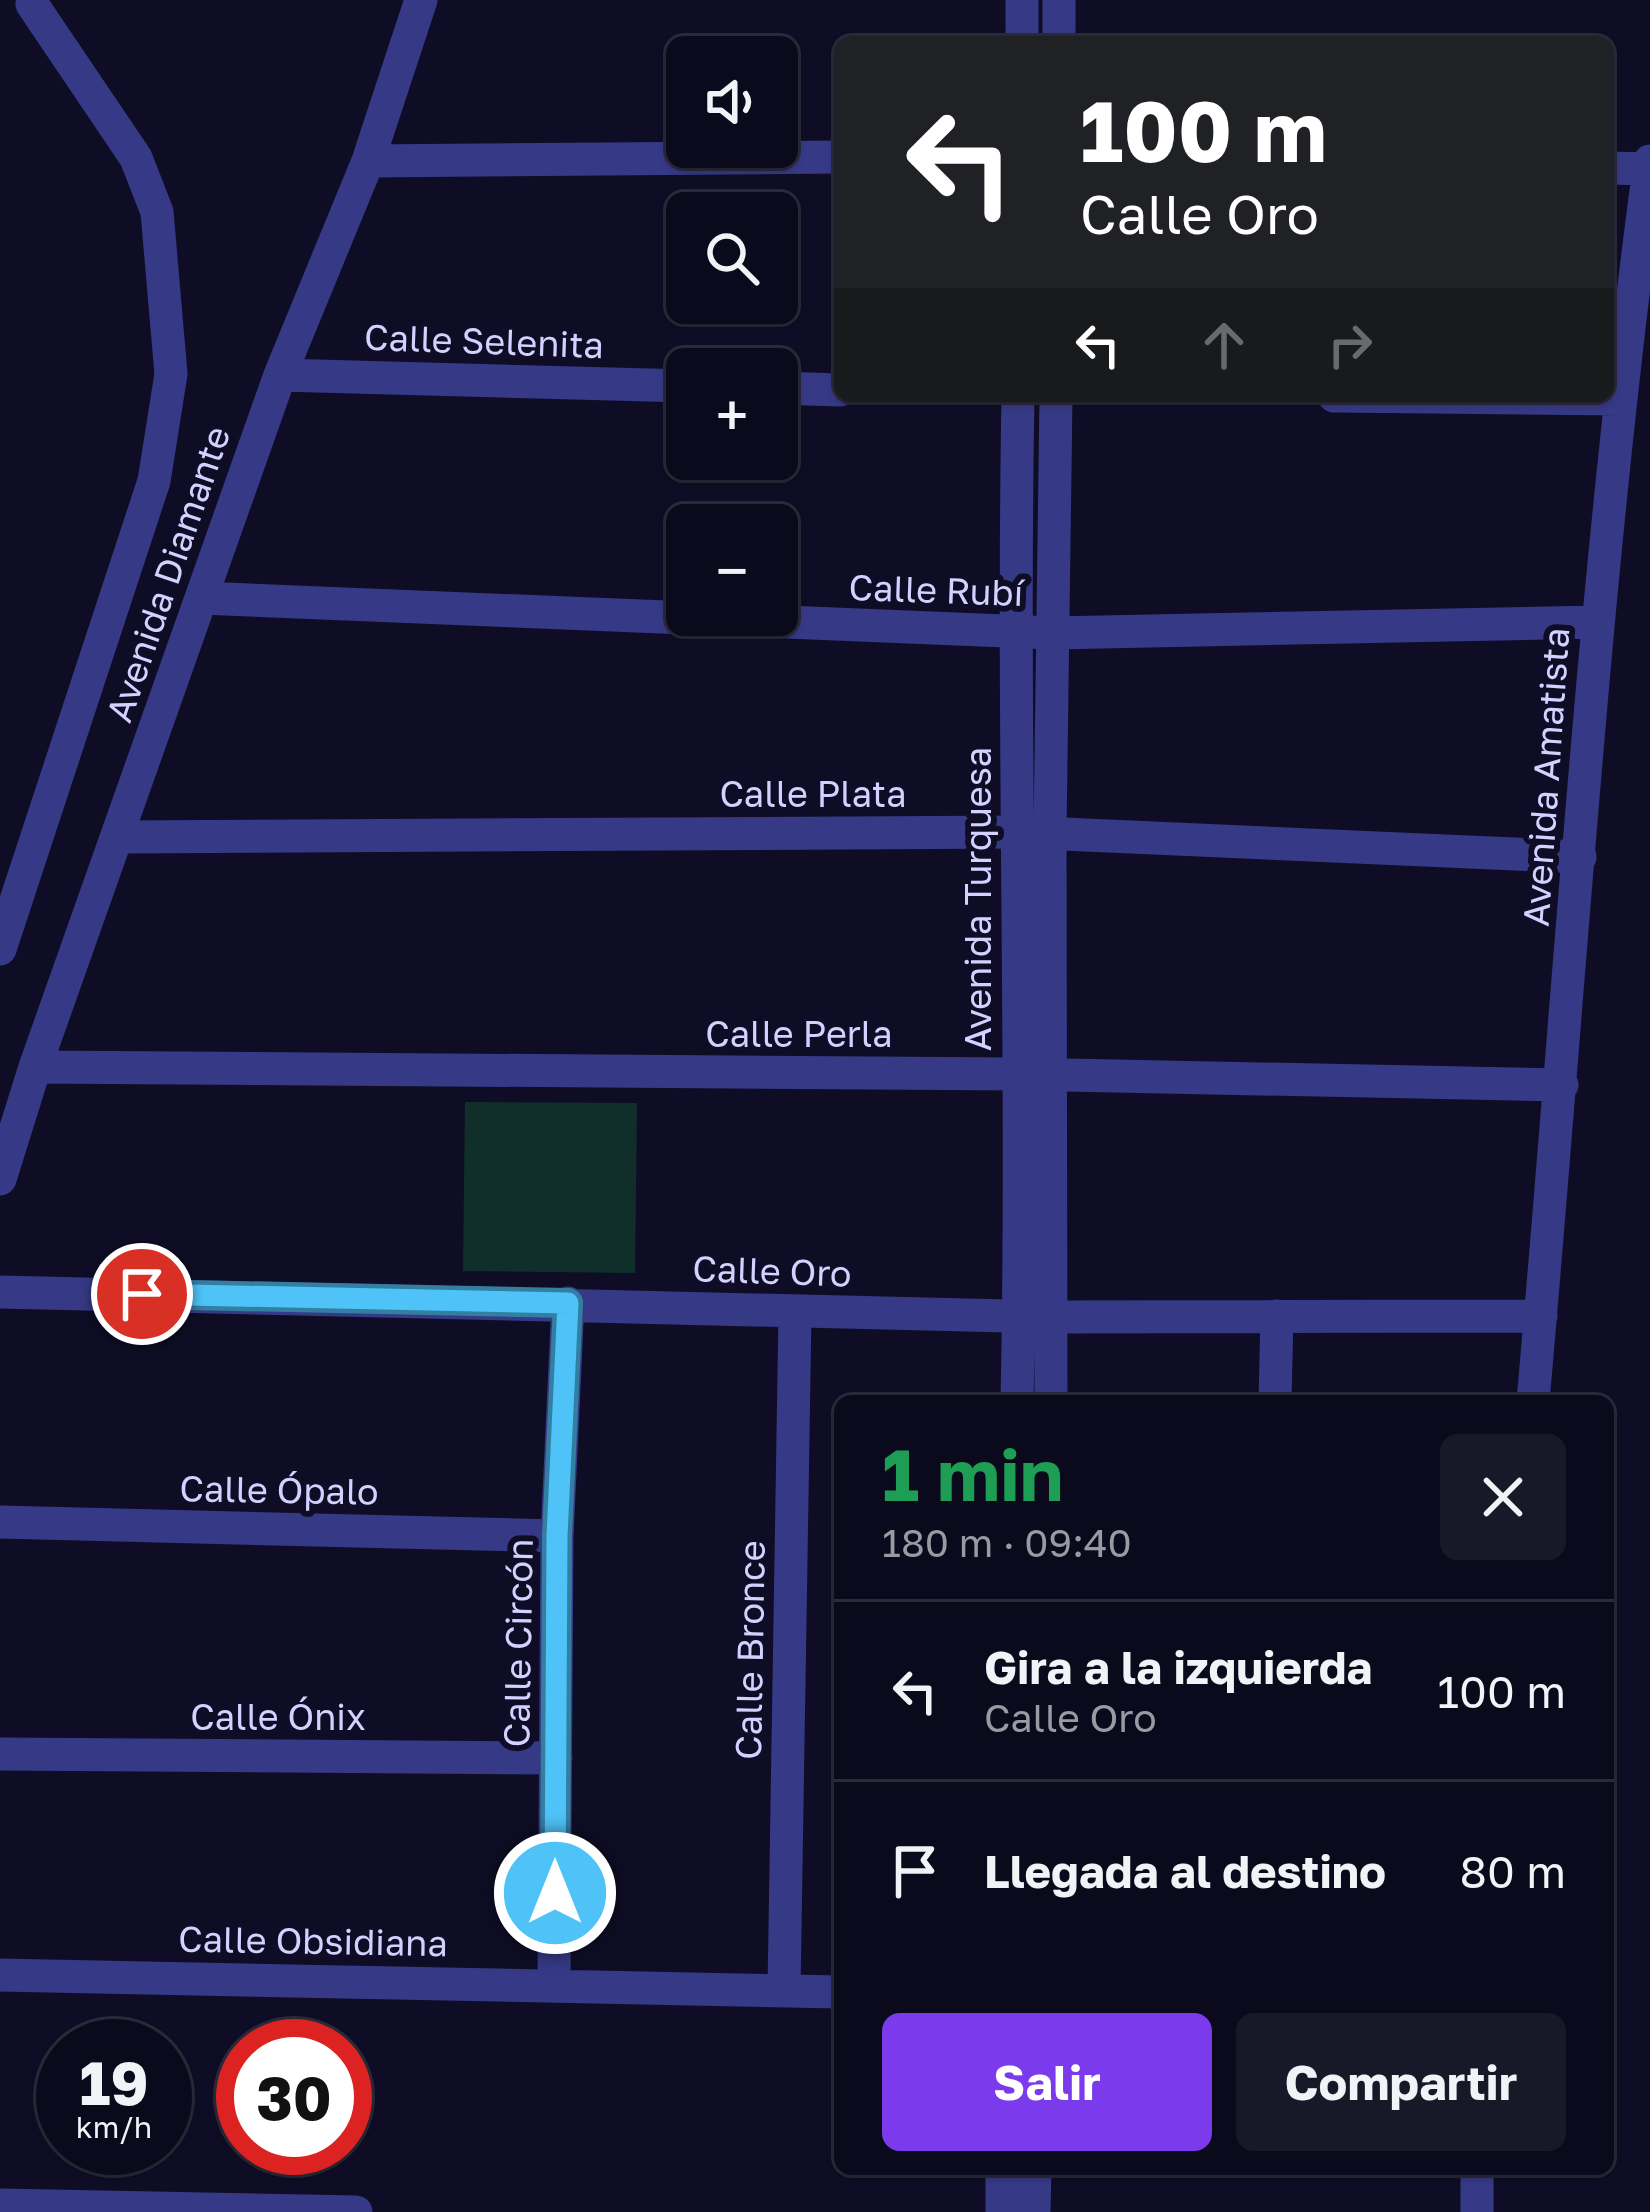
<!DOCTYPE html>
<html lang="es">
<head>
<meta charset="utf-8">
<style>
	body { margin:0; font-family:"Golos Text",sans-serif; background:#191829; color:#f1f3f6; height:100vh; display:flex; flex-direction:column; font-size:45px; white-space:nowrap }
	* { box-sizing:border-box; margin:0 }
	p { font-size:39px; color:#9a9aa3 }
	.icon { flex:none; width:66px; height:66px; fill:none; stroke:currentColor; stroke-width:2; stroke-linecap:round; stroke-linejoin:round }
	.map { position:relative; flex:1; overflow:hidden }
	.panel { position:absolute; left:834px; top:1395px; width:780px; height:780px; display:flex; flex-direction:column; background:#0b0a1c; border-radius:18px; box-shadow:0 3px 9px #0004,0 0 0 3px #2b2b3b }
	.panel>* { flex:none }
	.hud { position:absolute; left:834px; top:36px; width:780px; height:366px; border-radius:18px; box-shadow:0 3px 9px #0004,0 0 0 3px #2b2b3b; background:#202124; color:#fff; overflow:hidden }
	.fabs { position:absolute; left:666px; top:36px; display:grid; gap:24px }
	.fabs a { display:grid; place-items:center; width:132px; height:132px; border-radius:18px; background:#0b0a1c; box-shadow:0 3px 9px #0004,0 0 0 3px #2b2b3b; font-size:60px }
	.speed { position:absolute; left:36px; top:2019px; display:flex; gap:24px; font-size:60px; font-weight:700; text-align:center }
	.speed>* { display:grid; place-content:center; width:156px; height:156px; border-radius:50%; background:#0b0a1c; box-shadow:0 3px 9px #0004,0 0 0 3px #2b2b3b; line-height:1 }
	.speed small { font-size:30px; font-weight:400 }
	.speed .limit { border:18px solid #d22; background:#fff; color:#111 }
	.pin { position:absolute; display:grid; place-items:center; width:102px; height:102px; color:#fff; margin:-51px; border:6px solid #fff; border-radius:50%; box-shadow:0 3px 12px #0007 }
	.me { position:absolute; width:132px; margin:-66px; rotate:0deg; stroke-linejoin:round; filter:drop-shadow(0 0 9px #0008) }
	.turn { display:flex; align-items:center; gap:42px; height:252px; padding:0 48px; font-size:54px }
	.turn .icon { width:156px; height:156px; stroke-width:2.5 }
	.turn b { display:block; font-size:84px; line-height:102px }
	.lanes { display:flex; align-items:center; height:114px; padding:0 48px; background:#0003; justify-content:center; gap:60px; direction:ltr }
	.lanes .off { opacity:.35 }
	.round { display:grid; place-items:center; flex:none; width:126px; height:126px; border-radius:18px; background:#191829 }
	.summary { display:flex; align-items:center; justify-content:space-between; height:204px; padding:0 48px }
	h1 { font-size:72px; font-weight:700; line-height:90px; color:#1e9e55 }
	.primary-button { display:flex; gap:24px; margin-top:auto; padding:24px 48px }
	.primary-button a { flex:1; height:138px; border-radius:18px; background:#7c3aed; color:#fff; font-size:48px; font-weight:700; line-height:138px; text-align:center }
	.primary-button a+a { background:#191829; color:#f1f3f6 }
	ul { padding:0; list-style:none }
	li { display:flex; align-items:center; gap:36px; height:180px; padding:0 48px; border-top:3px solid #2b2b3b }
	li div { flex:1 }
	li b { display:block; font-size:45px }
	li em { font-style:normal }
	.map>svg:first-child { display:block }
	.green { fill:#102f2b }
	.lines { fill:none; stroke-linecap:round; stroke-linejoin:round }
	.minor { stroke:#363a86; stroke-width:33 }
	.tertiary { stroke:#363a86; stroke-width:33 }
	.route-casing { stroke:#337fa1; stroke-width:30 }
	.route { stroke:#4fc3f7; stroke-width:21 }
	.labels { text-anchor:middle; stroke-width:12; stroke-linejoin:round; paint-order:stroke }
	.street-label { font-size:36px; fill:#d2d1ff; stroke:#0f0d25 }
</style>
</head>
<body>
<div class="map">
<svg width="1650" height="2212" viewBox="0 0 1650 2212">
	<rect width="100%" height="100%" fill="#0f0d25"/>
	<path class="green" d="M465,1102L637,1103L635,1273L463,1271Z"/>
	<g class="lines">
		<path class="minor" d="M368,161L840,157
			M1608,168L1649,169
			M280,375L687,386
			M777,388L840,390
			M1334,396L1621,399
			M201,598L1053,633L1597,622
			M119,837L1018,832L1580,857
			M0,949L154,481L171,374L157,212L136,158L32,4
			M35,1067L1017,1074L1562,1085
			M0,1179L35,1067L280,375L368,161L421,0
			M0,1292L1053,1317L1541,1316
			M1275,1401L1277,1316
			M1533,1401C1570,987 1594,573 1650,161
			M0,1522L557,1536
			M0,1754L556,1758
			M0,1975L840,1992
			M554,1984L557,1536L568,1303
			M784,1990L795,1312
			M1477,2212V2169"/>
		<path class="tertiary" d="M1059,0V42
			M1022,42V0
			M1017,1401C1024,1066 1012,731 1018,396
			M1051,1401L1050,833L1056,396
			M0,2205L356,2212
			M1002,2212V2169
			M1034,2212L1035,2169"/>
	</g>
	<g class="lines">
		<defs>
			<path id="route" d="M142,1294L568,1303L557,1536L555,1893"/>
		</defs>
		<use href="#route" class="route-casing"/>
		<use href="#route" class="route"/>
	</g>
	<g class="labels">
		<g class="street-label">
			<text transform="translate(484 341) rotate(2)" y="13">Calle Selenita</text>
			<text transform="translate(168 574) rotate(-71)" y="13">Avenida Diamante</text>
			<text transform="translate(936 590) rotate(2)" y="13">Calle Rubí</text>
			<text transform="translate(1546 777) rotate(-86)" y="13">Avenida Amatista</text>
			<text x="813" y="807">Calle Plata</text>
			<text transform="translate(978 899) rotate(-90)" y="13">Avenida Turquesa</text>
			<text x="799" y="1047">Calle Perla</text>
			<text transform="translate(772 1271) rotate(2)" y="13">Calle Oro</text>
			<text transform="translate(279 1490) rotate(1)" y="13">Calle Ópalo</text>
			<text transform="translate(518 1643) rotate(-89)" y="13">Calle Circón</text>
			<text transform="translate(750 1650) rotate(-89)" y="13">Calle Bronce</text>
			<text x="278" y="1730">Calle Ónix</text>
			<text transform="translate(313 1941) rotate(1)" y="13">Calle Obsidiana</text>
		</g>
	</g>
</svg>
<div class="fabs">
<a><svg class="icon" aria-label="sound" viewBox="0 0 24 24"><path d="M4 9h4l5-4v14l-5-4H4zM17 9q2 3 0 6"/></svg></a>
<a><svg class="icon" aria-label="search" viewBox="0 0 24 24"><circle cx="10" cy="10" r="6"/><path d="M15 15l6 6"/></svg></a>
<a>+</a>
<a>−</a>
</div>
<div class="speed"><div>19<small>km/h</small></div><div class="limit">30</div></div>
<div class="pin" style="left:142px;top:1294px;background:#d93025"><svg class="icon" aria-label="arrive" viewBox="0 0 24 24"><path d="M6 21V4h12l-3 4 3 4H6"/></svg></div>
<svg class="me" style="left:555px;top:1893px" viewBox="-20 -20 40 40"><circle r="17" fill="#4fc3f7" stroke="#fff" stroke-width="3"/><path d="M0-11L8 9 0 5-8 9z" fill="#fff"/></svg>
<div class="hud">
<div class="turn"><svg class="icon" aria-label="left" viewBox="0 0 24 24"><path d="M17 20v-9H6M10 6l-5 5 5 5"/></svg><div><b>100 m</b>Calle Oro</div></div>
<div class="lanes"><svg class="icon" aria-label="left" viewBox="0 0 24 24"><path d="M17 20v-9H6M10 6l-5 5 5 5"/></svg><svg class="icon off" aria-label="ahead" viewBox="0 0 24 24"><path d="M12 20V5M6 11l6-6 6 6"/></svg><svg class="icon off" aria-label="right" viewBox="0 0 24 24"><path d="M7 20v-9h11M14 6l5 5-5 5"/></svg></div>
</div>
<section class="panel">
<div class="summary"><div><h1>1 min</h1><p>180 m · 09:40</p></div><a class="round"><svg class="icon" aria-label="close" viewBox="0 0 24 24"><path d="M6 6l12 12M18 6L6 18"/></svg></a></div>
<ul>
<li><svg class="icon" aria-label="left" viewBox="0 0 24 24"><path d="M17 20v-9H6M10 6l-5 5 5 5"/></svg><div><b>Gira a la izquierda</b><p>Calle Oro</p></div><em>100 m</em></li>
<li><svg class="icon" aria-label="arrive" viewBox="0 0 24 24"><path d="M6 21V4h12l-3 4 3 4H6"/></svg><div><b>Llegada al destino</b></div><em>80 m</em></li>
</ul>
<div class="primary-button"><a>Salir</a><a>Compartir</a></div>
</section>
</div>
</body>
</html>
